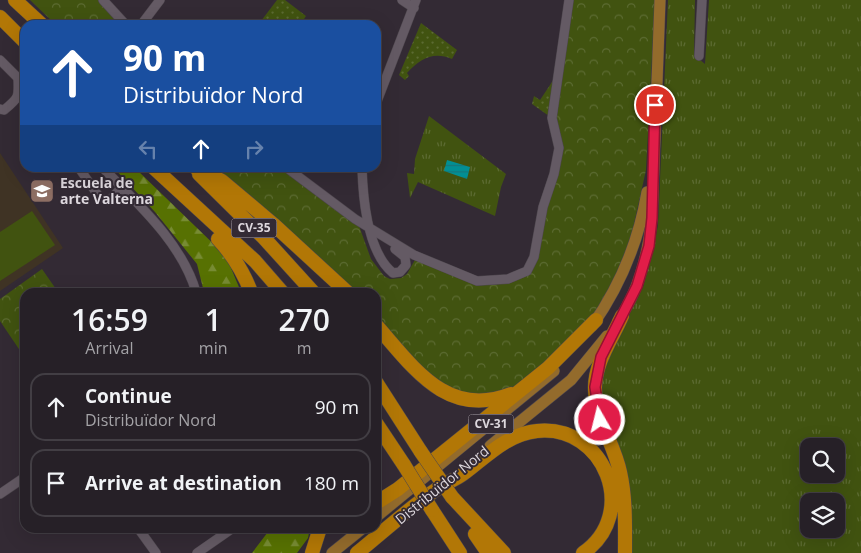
<!DOCTYPE html>
<html lang="en">
<head>
<meta charset="utf-8">
<style>
	body { margin:0; font-family:"Open Sans",sans-serif; background:#2e282f; color:#f1f3f6; height:100vh; display:flex; flex-direction:column; font-size:19px; white-space:nowrap }
	* { box-sizing:border-box; margin:0 }
	p { font-size:16px; color:#a4a3a7 }
	.icon { flex:none; width:28px; height:28px; fill:none; stroke:currentColor; stroke-width:2; stroke-linecap:round; stroke-linejoin:round }
	.map { position:relative; flex:1; overflow:hidden }
	.sheet { position:absolute; left:20px; top:288px; width:361px; height:245px; display:flex; flex-direction:column; background:#262027; border-radius:15px; box-shadow:0 5px 20px #0002,0 0 0 1px #423e44 }
	.sheet>* { flex:none }
	.hud { position:absolute; left:20px; top:20px; width:361px; height:152px; border-radius:15px; box-shadow:0 5px 20px #0002,0 0 0 1px #423e44; background:#1a4fa0; color:#fff; overflow:hidden }
	.controls { position:absolute; left:800px; top:438px; display:grid; gap:10px }
	.controls a { display:grid; place-items:center; width:45px; height:45px; border-radius:10px; background:#262027; box-shadow:0 5px 20px #0002,0 0 0 1px #423e44; font-size:25px }
	.pin { position:absolute; display:grid; place-items:center; width:42px; height:42px; color:#fff; margin:-21px; border:2px solid #fff; border-radius:50%; box-shadow:0 1px 5px #0007 }
	.me { position:absolute; width:55px; margin:-28px; rotate:352deg; stroke-linejoin:round; filter:drop-shadow(0 0 4px #0008) }
	.turn { display:flex; align-items:center; gap:18px; height:105px; padding:0 20px; font-size:22px }
	.turn .icon { width:65px; height:65px; stroke-width:2.5 }
	.turn b { display:block; font-size:35px; line-height:42px }
	.lanes { display:flex; align-items:center; height:48px; padding:0 20px; background:#0003; justify-content:center; gap:25px; direction:ltr }
	.lanes .off { opacity:.35 }
	.eta { display:flex; justify-content:space-evenly; align-items:center; height:85px; text-align:center }
	.eta b { font-size:30px; font-weight:600; line-height:35px }
	ul { padding:0; list-style:none }
	li { display:flex; align-items:center; gap:15px; height:68px; margin:0 10px 8px; padding:0 10px; border:2px solid #423e44; border-radius:15px }
	li div { flex:1 }
	li b { display:block; font-size:19px }
	li em { font-style:normal }
	.map>svg:first-child { display:block }
	.education { fill:#3f3324 }
	.grass { fill:url(#grass-tufts); fill-rule:evenodd }
	.forest { fill:url(#forest-firs) }
	.park { fill:url(#park-crowns) }
	.garden { fill:url(#garden-dots) }
	.pitch { fill:#415310 }
	.water { fill:url(#water-rules) }
	.lines { fill:none; stroke-linecap:round; stroke-linejoin:round }
	.minor-casing { stroke:#4d464d; stroke-width:10 }
	.major-casing { stroke:#4d464d; stroke-width:12 }
	.highway-casing { stroke:#4d464d; stroke-width:15 }
	.minor { stroke:#645a64; stroke-width:9 }
	.major { stroke:#936b2c; stroke-width:11 }
	.highway { stroke:#b27706; stroke-width:14 }
	.highway-bridge-casing { stroke:#4d464d; stroke-width:15; stroke-linecap:butt }
	.highway-bridge { stroke:#b27706; stroke-width:14 }
	.route-casing { stroke:#92132f; stroke-width:12 }
	.route { stroke:#e11d48; stroke-width:9 }
	.labels { text-anchor:middle; stroke-width:4; stroke-linejoin:round; paint-order:stroke }
	.shield { fill:#332a34; stroke:#aaa3aa; stroke-width:1 }
	.shield-label { font-size:12px; font-weight:bold; fill:#ddd7dd }
	.poi-label { font-size:14px; font-weight:bold; fill:#ddd7dd; stroke:#332a34; text-anchor:start }
	.street-label { font-size:14px; fill:#ddd7dd; stroke:#332a34 }
</style>
</head>
<body>
<div class="map">
<svg width="861" height="553" viewBox="0 0 861 553">
	<defs>
		<pattern id="grass-tufts" width="24" height="20" patternUnits="userSpaceOnUse" patternTransform="scale(1.25)"><rect width="24" height="20" fill="#415310"/><path d="M3 7l-1-3M5 7V3M7 7l1-3M15 17l-1-3M17 17v-4M19 17l1-3" fill="none" stroke="#5c6b32"/></pattern>
		<pattern id="forest-firs" width="22" height="20" patternUnits="userSpaceOnUse" patternTransform="scale(1.25)"><rect width="22" height="20" fill="#577102"/><path d="M5 1l3.5 6h-7zM16 11l3.5 6h-7z" fill="#778b33"/></pattern>
		<pattern id="park-crowns" width="20" height="18" patternUnits="userSpaceOnUse" patternTransform="scale(1.25)"><rect width="20" height="18" fill="#415310"/><path d="M2 6a3 3 0 1 1 6 0M12 15a3 3 0 1 1 6 0" fill="none" stroke="#5c6b32"/></pattern>
		<pattern id="garden-dots" width="8" height="8" patternUnits="userSpaceOnUse" patternTransform="scale(1.25)"><rect width="8" height="8" fill="#415310"/><path d="M2 2h.1M6 6h.1" fill="none" stroke="#5c6b32" stroke-width="1.8" stroke-linecap="round"/></pattern>
		<pattern id="water-rules" width="6" height="5" patternUnits="userSpaceOnUse" patternTransform="scale(1.25)"><rect width="6" height="5" fill="#028f94"/><path d="M0 2.5h6" fill="none" stroke="#15777b"/></pattern>
	</defs>
	<rect width="100%" height="100%" fill="#332a34"/>
	<path class="education" d="M0,153L63,248L0,291Z"/>
	<path class="grass" d="M668,0H695L694,55L705,64L709,0H861V553H631L605,421L602,392L604,370L610,353L643,287L653,252L658,225ZM809,446H836V474H809ZM809,501H836V529H809Z
		M429,116L506,174L501,187L495,216L418,182L410,198L407,173L414,174L415,159Z"/>
	<path class="forest" d="M114,168H135L226,256L241,292H204L197,264L155,212Z
		M271,528H310L308,538L297,553H252Z"/>
	<path class="park" d="M30,0H104L127,25H56Z
		M571,0H655L646,170L632,233L617,274L597,311L578,336L516,388L476,396L455,392L419,367L376,316V292H354L217,168H285L358,223L371,259L384,276L390,279L401,278L407,274L416,258L495,283L532,265L545,205L557,169L553,116Z
		M42,269L58,292H25V358L0,321V299Z"/>
	<path class="garden" d="M277,0H285L306,16L300,25H258Z
		M421,23L457,50L452,59C433,51 420,59 407,73L409,76L405,80L399,75Z
		M554,79L549,116L532,104L534,96L540,100Z"/>
	<path class="pitch" d="M32,211L55,245L0,281V232Z"/>
	<path class="water" d="M447,160L470,167L467,179L444,171Z"/>
	<g class="lines">
		<defs>
			<path id="minor" d="M103,0L126,25
				M402,0L414,8
				M141,25L160,0
				M699,56L702,0
				M0,60L25,85
				M376,104L416,0
				M0,109L4,110C19,98 19,97 18,78
				M79,168L100,198L109,201L122,187
				M103,168C138,204 182,243 196,292
				M287,168L355,219L414,255L477,281L508,279L527,271L534,257L543,207L554,174L559,148L552,118L569,0
				M362,168C363,199 367,252 393,273L400,272L406,265L405,257L395,249
				M0,494L25,477
				M138,528L156,553
				M197,553L233,528"/>
			<path id="major" d="M618,321C639,291 648,254 652,218L660,0
				M592,326C620,286 639,240 647,192
				M490,446L571,380L607,336
				M376,517L554,371
				M332,553L363,528"/>
			<path id="highway" d="M15,0L42,25
				M0,17L25,42
				M154,168L255,261L282,292
				M196,168L222,181L273,224L347,292
				M199,174L264,238L313,292
				M218,239C233,255 243,271 251,292
				M622,316C612,339 595,362 595,388C595,419 614,443 620,472C626,499 625,526 625,553
				M376,325C414,368 447,419 511,394
				M376,382L421,452
				M376,423L404,465
				M452,497L504,553
				M376,503L398,489L548,368L596,320
				M432,510L460,553
				M475,534L488,553
				M312,553L320,528
				M357,553C383,532 409,508 437,489C445,483 455,480 463,474C486,457 507,434 537,431C605,424 640,514 583,553"/>
		</defs>
		<use href="#minor" class="minor-casing"/>
		<use href="#major" class="major-casing"/>
		<use href="#highway" class="highway-casing"/>
		<use href="#minor" class="minor"/>
		<use href="#major" class="major"/>
		<use href="#highway" class="highway"/>
		<defs>
			<path id="highway-bridge" d="M421,452L452,497
				M404,465L432,510"/>
		</defs>
		<use href="#highway-bridge" class="highway-bridge-casing"/>
		<use href="#highway-bridge" class="highway-bridge"/>
	</g>
	<g class="lines">
		<defs>
			<path id="route" d="M600,420L595,387L601,357L637,286L649,246L652,218L655,105"/>
		</defs>
		<use href="#route" class="route-casing"/>
		<use href="#route" class="route"/>
	</g>
	<defs>
		<symbol id="school-square" viewBox="-11 -11 22 22"><rect x="-9" y="-9" width="18" height="18" rx="4" fill="#8d6e63" stroke="#332a34"/><path d="M0-5L7-2L0 1L-7-2ZM-4 1L0 2.5L4 1V4Q0 6-4 4Z" fill="#fff"/></symbol>
	</defs>
	<g fill-rule="evenodd">
		<use href="#school-square" x="28" y="177" width="28" height="28"/>
	</g>
	<g class="labels">
		<g class="shield">
			<rect x="231.5" y="218.5" width="45" height="19" rx="4"/>
			<rect x="468.5" y="414.5" width="45" height="19" rx="4"/>
		</g>
		<g class="shield-label">
			<text x="254" y="232">CV-35</text>
			<text x="491" y="428">CV-31</text>
		</g>
		<g class="poi-label">
			<text x="60" y="188">Escuela de<tspan x="60" dy="16">arte Valterna</tspan></text>
		</g>
		<g class="street-label">
			<text transform="translate(442 485) rotate(-39)" y="5">Distribuïdor Nord</text>
		</g>
	</g>
</svg>
<div class="controls">
<a><svg class="icon" aria-label="search" viewBox="0 0 24 24"><circle cx="10" cy="10" r="6"/><path d="M15 15l6 6"/></svg></a>
<a><svg class="icon" aria-label="layers" viewBox="0 0 24 24"><path d="M12 4l9 5-9 5-9-5zM3 14l9 5 9-5"/></svg></a>
</div>
<div class="pin" style="left:655px;top:105px;background:#d93025"><svg class="icon" aria-label="arrive" viewBox="0 0 24 24"><path d="M6 21V4h12l-3 4 3 4H6"/></svg></div>
<svg class="me" style="left:600px;top:420px" viewBox="-20 -20 40 40"><circle r="17" fill="#e11d48" stroke="#fff" stroke-width="3"/><path d="M0-11L8 9 0 5-8 9z" fill="#fff"/></svg>
<div class="hud">
<div class="turn"><svg class="icon" aria-label="ahead" viewBox="0 0 24 24"><path d="M12 20V5M6 11l6-6 6 6"/></svg><div><b>90 m</b>Distribuïdor Nord</div></div>
<div class="lanes"><svg class="icon off" aria-label="left" viewBox="0 0 24 24"><path d="M17 20v-9H6M10 6l-5 5 5 5"/></svg><svg class="icon" aria-label="ahead" viewBox="0 0 24 24"><path d="M12 20V5M6 11l6-6 6 6"/></svg><svg class="icon off" aria-label="right" viewBox="0 0 24 24"><path d="M7 20v-9h11M14 6l5 5-5 5"/></svg></div>
</div>
<section class="sheet">
<div class="eta">
<div><b>16:59</b><p>Arrival</p></div>
<div><b>1</b><p>min</p></div>
<div><b>270</b><p>m</p></div>
</div>
<ul>
<li><svg class="icon" aria-label="ahead" viewBox="0 0 24 24"><path d="M12 20V5M6 11l6-6 6 6"/></svg><div><b>Continue</b><p>Distribuïdor Nord</p></div><em>90 m</em></li>
<li><svg class="icon" aria-label="arrive" viewBox="0 0 24 24"><path d="M6 21V4h12l-3 4 3 4H6"/></svg><div><b>Arrive at destination</b></div><em>180 m</em></li>
</ul>
</section>
</div>
</body>
</html>
